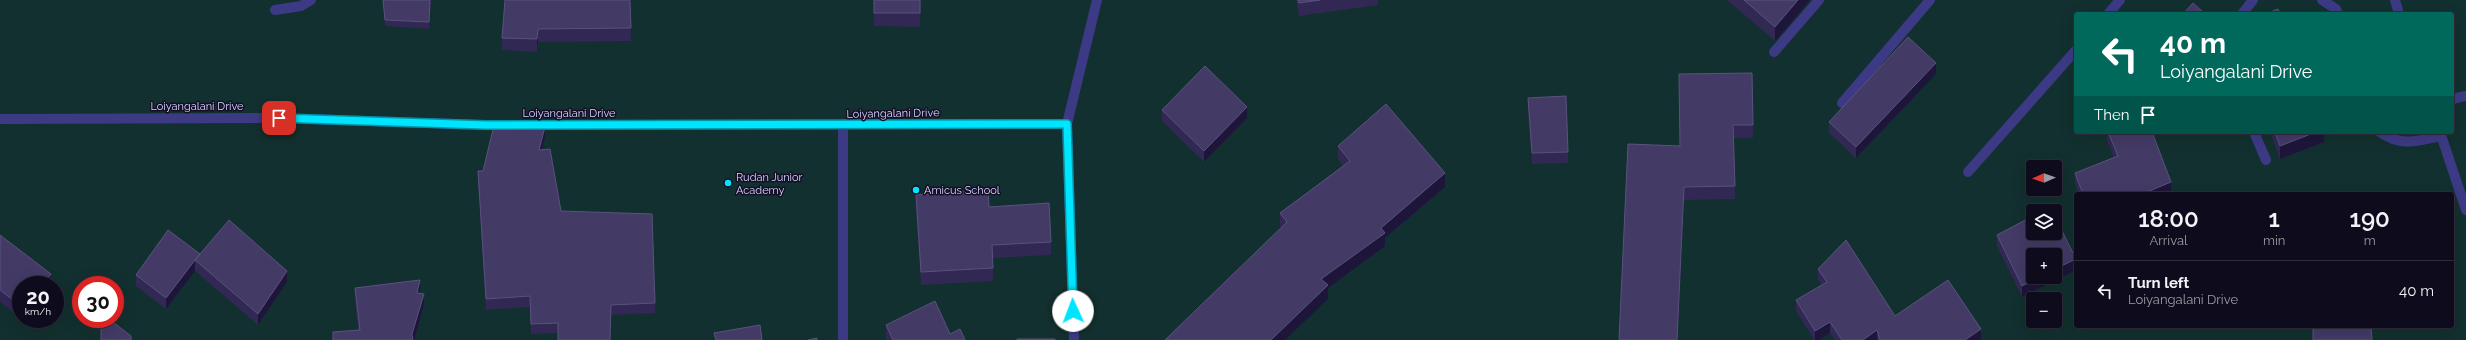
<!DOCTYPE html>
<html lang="en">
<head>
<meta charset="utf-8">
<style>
	body { margin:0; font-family:Raleway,sans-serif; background:#1c1929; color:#f1f3f6; height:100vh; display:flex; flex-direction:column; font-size:15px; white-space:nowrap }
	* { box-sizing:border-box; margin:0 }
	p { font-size:13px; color:#9b9ba3 }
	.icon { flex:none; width:22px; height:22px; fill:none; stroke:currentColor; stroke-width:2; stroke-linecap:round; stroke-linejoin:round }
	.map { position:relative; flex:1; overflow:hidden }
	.panel { position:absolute; left:2074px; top:192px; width:380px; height:136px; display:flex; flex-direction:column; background:#0e0b1c; border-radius:4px; box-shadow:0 4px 16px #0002,0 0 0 1px #2e2b3b }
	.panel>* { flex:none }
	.hud { position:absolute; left:2074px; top:12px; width:380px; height:122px; border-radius:4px; box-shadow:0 4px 16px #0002,0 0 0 1px #2e2b3b; background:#00695c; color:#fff; overflow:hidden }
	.needle { width:26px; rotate:268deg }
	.tools { position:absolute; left:2026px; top:160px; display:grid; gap:8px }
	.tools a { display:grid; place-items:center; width:36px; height:36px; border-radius:4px; background:#0e0b1c; box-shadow:0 4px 16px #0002,0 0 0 1px #2e2b3b; font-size:20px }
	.speed { position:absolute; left:12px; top:276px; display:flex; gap:8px; font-size:20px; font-weight:700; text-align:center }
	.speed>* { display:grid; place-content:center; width:52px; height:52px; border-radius:50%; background:#0e0b1c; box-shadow:0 4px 16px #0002,0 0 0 1px #2e2b3b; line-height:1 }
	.speed small { font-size:10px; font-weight:400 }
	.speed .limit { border:6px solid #d22; background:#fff; color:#111 }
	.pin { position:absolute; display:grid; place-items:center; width:34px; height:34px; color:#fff; margin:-17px; border-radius:8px; box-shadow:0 2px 6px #0006 }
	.me { position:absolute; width:44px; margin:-22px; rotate:358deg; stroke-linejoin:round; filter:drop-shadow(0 0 3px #0008) }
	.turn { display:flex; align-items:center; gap:14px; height:84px; padding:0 20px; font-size:18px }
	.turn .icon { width:52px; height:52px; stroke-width:2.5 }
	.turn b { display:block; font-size:28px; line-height:34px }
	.then { display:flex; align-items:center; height:38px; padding:0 20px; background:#0003; gap:8px; font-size:15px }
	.eta { display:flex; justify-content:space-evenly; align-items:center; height:68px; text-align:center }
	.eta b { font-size:24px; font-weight:600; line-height:28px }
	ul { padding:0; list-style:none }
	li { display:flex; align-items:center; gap:12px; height:60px; padding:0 20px; border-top:1px solid #2e2b3b }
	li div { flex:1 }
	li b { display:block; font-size:15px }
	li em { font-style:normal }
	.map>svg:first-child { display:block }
	.green { fill:#12302f; fill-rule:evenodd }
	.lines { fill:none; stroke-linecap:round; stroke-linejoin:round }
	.minor { stroke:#3d3a85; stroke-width:10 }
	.wall { fill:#312854 }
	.shaded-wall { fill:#1d163a }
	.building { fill:#433a66; stroke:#5a527e }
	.route-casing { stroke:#0095a6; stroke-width:10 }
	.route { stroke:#00e5ff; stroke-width:7 }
	.poi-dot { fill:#00e5ff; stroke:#130f26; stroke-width:1.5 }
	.labels { text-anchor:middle; stroke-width:3; stroke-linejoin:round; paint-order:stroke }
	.street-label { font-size:11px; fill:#d9d4ff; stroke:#130f26 }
	.poi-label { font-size:11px; fill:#d9d4ff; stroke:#130f26; text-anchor:start }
</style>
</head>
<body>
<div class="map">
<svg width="2466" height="340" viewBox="0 0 2466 340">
	<rect width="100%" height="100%" fill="#130f26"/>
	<path class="green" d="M0,0H2466V340H0ZM2076,14H2452V132H2076ZM2033,167H2055V189H2033ZM2076,194H2452V326H2076ZM2033,211H2055V233H2033ZM2033,255H2055V277H2033ZM21,285H55V319H21ZM81,285H115V319H81ZM2033,299H2055V321H2033Z"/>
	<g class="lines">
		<path class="minor" d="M2322,0L2336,9L2338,14
			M2395,0L2399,14
			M275,10L301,6L311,0
			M2108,14L2120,0
			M2242,14L2253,0
			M1774,52L1819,0
			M2452,99L2466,96
			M1842,103L1930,0
			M0,119L279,118L485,125L1067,124
			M2254,132L2266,160
			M2380,132C2400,147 2418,141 2441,136
			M2440,132L2466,210
			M1968,172L2076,50
			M843,340V126
			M1074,340L1067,124L1097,0"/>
	</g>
	<path class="wall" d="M383,0H431L429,29L385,26Z
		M630,0L631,41L538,42L537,52L502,50V38Z
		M874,0H921L920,27L874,26Z
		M1296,0H1378V5L1299,16Z
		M1727,0H1810L1775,41Z
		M1752,73L1753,138H1733L1735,199L1684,200L1677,340H1619L1680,146Z
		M1936,74L1856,158L1829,133V122Z
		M1528,98L1568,152V163L1532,164L1528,109Z
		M1162,110L1247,118L1204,162L1162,121Z
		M2107,132H2152L2171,194H2079L2075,184V173L2114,158L2107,140Z
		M2270,132H2324V142L2280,159Z
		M545,137L542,149L561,211L655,303V313L611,315L558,333L531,334L530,307L486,310L478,181V171H483Z
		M1338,146L1445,187L1385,238V246L1328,288V299L1280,226V213L1343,166L1338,159Z
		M916,195L989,207L1051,242V255L993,258V281L921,285L916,207Z
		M0,235L51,285H21V319L0,302Z
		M1997,235L2076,270L2022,297L1997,246Z
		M200,254L287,282L258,325L195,271L166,309L136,286V275Z
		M1818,269L1895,316L1981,339L1980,340H1835L1830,333L1819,340H1814L1796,311V300L1822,285L1818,280Z
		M355,288L420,290V293L424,304L414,340H333V332L358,330L355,298Z
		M886,325L950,334L965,340H887L886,338Z"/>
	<path class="shaded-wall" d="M1798,0H1810L1775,41V27Z
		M538,29V42L537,52V39Z
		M1936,63V74L1856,158V147Z
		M1247,107V118L1204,162V151Z
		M545,127V137L539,160V150Z
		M2316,132H2324V142L2280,159V146Z
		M1445,173V187L1385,238V246L1328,288V299L1285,340H1271L1321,279Z
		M2171,182V194H2142Z
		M1684,187V200L1677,340Z
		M2076,259V270L2022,297V286L2040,277H2055V269Z
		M195,260V271L166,309V298Z
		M287,271V282L258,325V314Z
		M51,274V285H43Z
		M420,280V290L417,303V293Z
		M424,294V304L414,340H412V334Z
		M1830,322V333L1819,340H1815V331Z
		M1981,329V339L1980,340H1965Z
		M1877,330V340H1863Z"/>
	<path class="building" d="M383,0H430L429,22L385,20Z
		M505,0H630L631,28L538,29L537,39L502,38Z
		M874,0H920V13H874Z
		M1298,0H1320L1299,3Z
		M1744,0H1798L1775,27Z
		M2193,3L2205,14H2183Z
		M2278,9L2280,14H2265Z
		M1908,37L1936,63L1856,147L1829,122Z
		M1205,66L1247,107L1204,151L1162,110Z
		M1752,73L1753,125H1733L1735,186L1684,187L1677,340H1619L1628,144L1680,146L1679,74Z
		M1566,96L1568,152L1532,153L1528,98Z
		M1386,104L1445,173L1381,228L1385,233L1321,279L1328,285L1271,340H1165L1287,222L1280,213L1350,161L1338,146Z
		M495,121L545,127L539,150L550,149L561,211L652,214L655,303L611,305L610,340H558V323L531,324L530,296L486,299L478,171H483Z
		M2108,132H2152L2171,182L2142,194H2083L2075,173L2118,156Z
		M2275,132H2316L2280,146Z
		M988,190L989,207L1049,203L1051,242L992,245L993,268L921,272L916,195Z
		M2050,208L2052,211H2043Z
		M2033,216V233H2055V217L2076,259L2055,269V255H2033V277H2040L2022,286L1997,235Z
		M229,220L287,271L258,314L195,260L166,298L136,275L168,230L200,254L195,260Z
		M0,235L51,274L43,285H21V306L0,290Z
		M1846,240L1895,316L1948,280L1981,329L1965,340H1880L1877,330L1863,340H1842L1830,322L1815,331L1796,300L1827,282L1818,269Z
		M420,280L417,293L424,294L412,334L413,340H333V332L360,330L355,288Z
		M935,301L950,334L960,329L965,340H893L886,325Z
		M101,319H109L131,336V340H101Z
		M760,325L762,340H716L714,333Z
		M2313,326H2371L2372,340H2313Z
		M817,338V340H808Z
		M1017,339H1055V340H1017Z"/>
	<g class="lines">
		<defs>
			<path id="route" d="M279,118L485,125L1067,124L1073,311"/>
		</defs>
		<use href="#route" class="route-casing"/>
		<use href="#route" class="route"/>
	</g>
	<g class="poi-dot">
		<circle cx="728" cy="183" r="4"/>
		<circle cx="916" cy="190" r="4"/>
	</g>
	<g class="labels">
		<g class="street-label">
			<text x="197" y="110">Loiyangalani Drive</text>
			<text x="569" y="117">Loiyangalani Drive</text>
			<text transform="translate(893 113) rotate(-1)" y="4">Loiyangalani Drive</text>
		</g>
		<g class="poi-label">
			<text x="736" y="181">Rudan Junior<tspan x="736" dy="13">Academy</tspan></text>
			<text x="924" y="194">Amicus School</text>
		</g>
	</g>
</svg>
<div class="tools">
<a><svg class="needle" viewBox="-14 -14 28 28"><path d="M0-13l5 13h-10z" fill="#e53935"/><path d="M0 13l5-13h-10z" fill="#9b9ba3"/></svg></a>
<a><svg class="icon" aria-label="layers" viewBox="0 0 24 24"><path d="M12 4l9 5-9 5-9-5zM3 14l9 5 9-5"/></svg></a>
<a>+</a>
<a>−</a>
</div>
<div class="speed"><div>20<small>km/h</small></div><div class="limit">30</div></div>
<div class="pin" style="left:279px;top:118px;background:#d93025"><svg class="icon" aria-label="arrive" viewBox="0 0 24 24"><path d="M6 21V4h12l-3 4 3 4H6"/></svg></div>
<svg class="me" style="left:1073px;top:311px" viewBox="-20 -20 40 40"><circle r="19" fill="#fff"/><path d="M0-13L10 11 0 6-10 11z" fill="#00e5ff"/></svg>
<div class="hud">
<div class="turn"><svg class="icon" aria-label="left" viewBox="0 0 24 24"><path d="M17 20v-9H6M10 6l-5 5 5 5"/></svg><div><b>40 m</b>Loiyangalani Drive</div></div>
<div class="then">Then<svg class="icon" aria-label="arrive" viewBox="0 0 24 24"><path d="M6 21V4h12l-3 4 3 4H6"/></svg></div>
</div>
<section class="panel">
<div class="eta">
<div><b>18:00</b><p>Arrival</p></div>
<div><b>1</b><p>min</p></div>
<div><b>190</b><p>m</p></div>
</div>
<ul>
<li><svg class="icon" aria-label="left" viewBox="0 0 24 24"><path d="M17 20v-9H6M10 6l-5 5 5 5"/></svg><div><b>Turn left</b><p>Loiyangalani Drive</p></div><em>40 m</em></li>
</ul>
</section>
</div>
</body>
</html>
